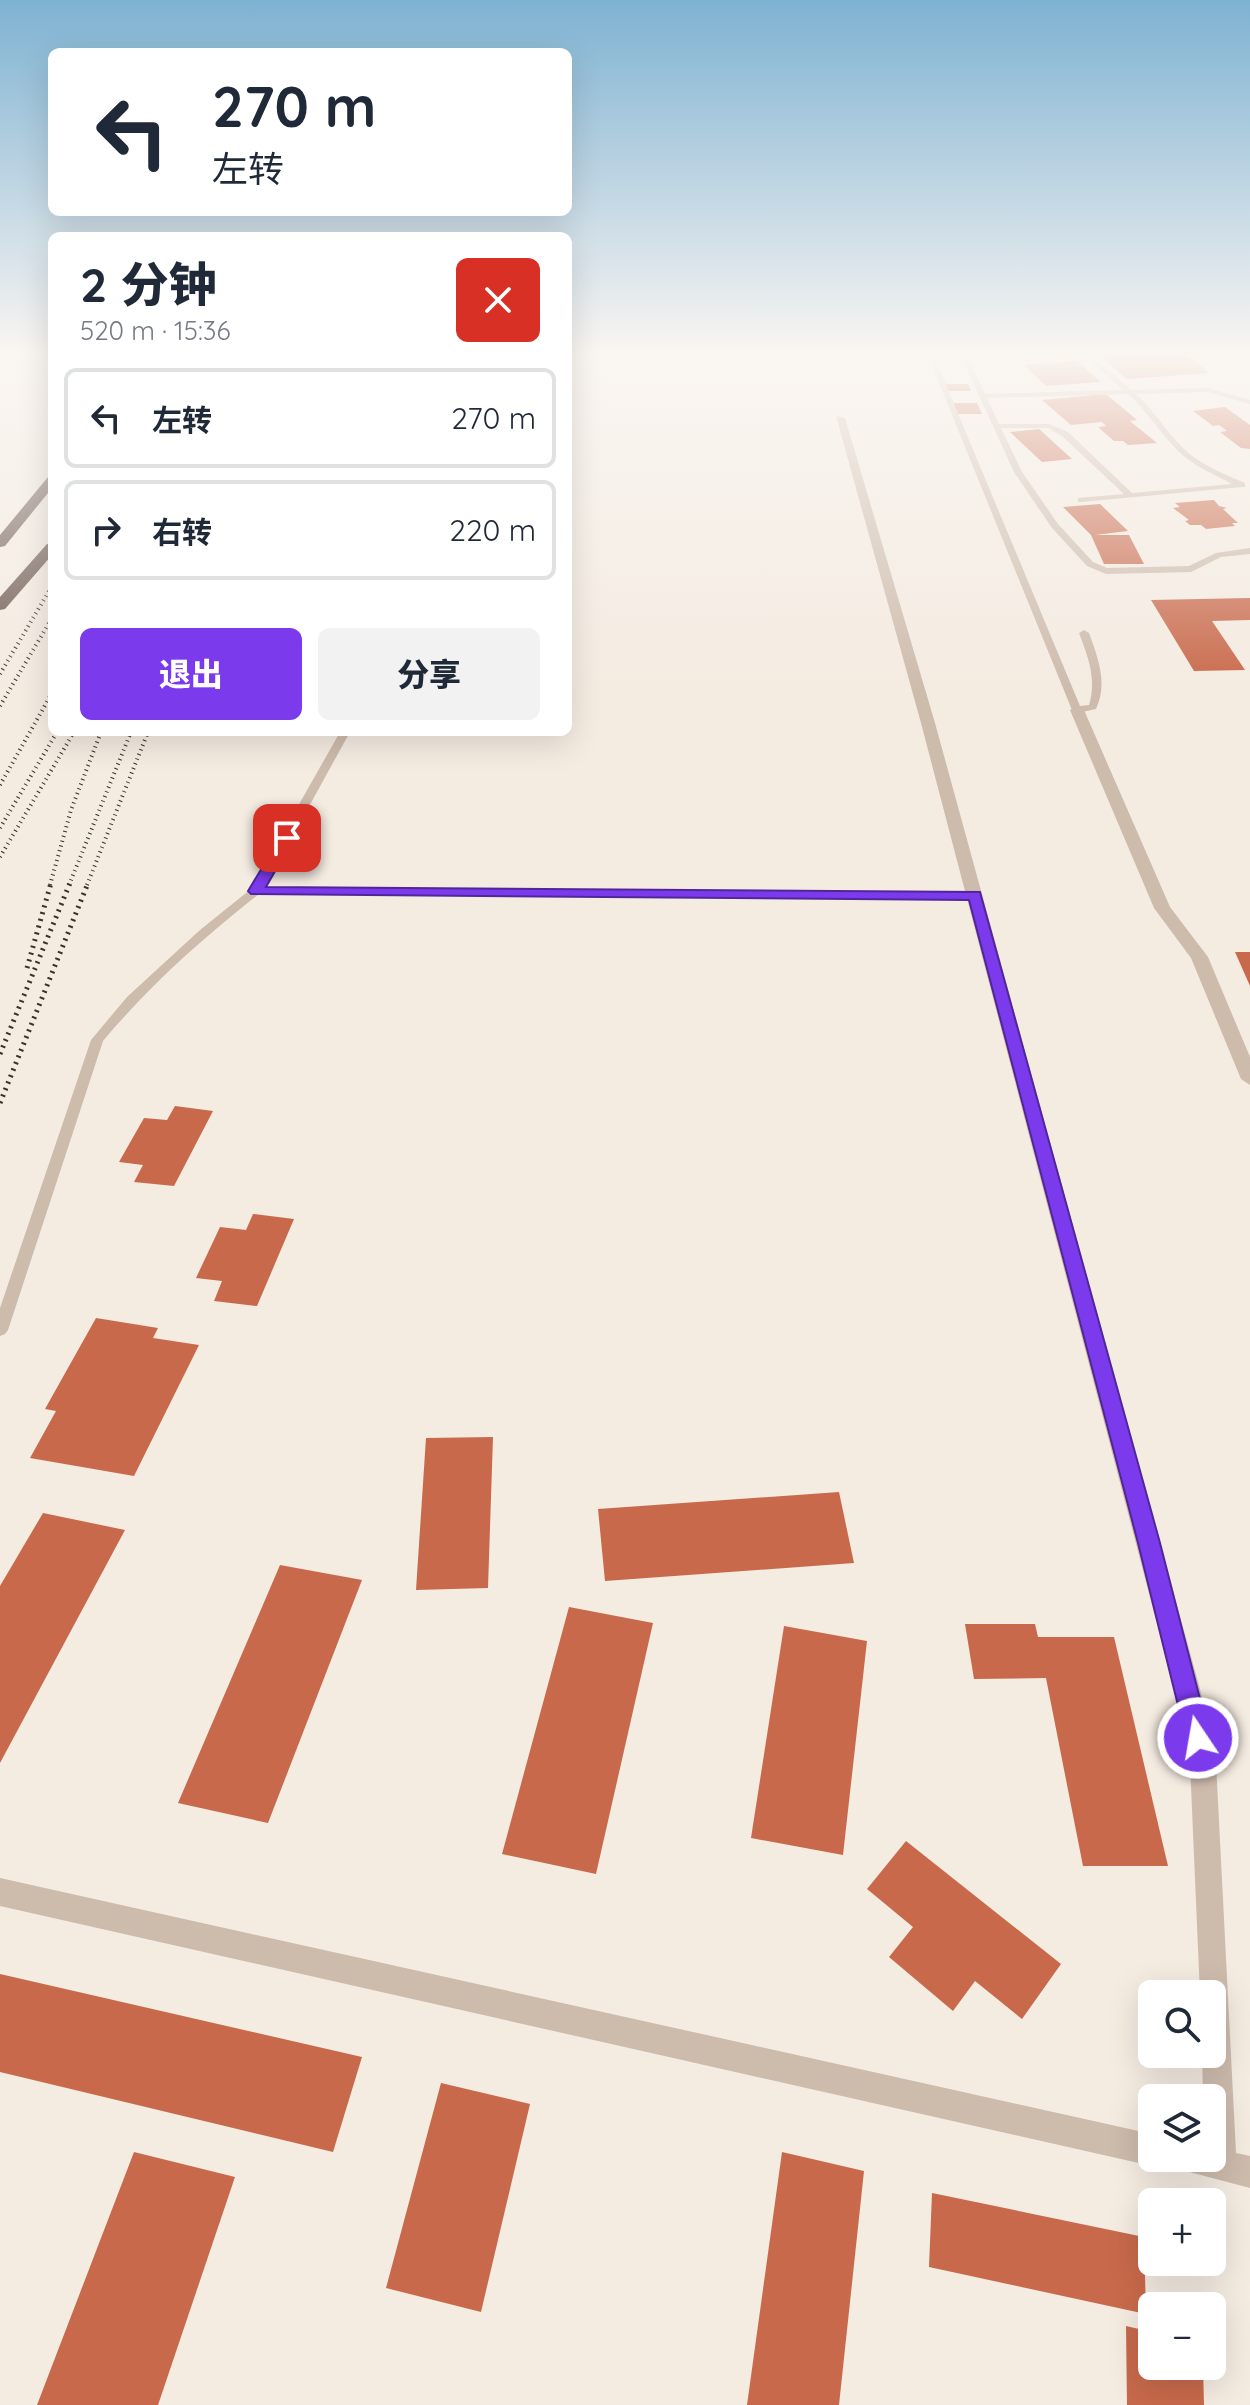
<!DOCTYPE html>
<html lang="zh">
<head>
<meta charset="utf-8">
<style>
	body { margin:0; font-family:Quicksand,"Noto Sans SC",sans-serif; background:#f2f2f3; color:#1f2937; height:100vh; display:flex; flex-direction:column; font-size:30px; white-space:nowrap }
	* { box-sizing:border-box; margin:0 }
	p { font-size:26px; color:#747a83 }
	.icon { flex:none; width:44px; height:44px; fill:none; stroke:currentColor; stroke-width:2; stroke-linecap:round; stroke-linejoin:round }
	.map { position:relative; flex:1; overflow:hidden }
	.drawer { position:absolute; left:48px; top:232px; width:524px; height:504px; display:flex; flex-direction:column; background:#fff; border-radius:12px; box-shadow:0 8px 32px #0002 }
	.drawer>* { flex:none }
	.top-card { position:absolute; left:48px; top:48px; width:524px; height:168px; border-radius:12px; box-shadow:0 8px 32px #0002; background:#fff; color:#1f2937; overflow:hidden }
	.tools { position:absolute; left:1138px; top:1980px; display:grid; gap:16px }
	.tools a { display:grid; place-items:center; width:88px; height:88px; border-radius:12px; background:#fff; box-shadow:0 8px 32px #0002; font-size:40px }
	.pin { position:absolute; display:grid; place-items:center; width:68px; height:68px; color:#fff; margin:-34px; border-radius:16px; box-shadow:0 4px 12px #0006 }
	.me { position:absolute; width:88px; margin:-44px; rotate:348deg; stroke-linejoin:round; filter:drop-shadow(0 0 6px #0008) }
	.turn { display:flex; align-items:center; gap:28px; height:168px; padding:0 32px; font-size:36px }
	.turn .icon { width:104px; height:104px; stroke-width:2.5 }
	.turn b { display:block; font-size:56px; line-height:68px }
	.round { display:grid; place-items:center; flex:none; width:84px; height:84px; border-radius:12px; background:#f2f2f3 }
	.head { display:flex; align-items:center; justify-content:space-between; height:136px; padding:0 32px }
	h1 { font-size:48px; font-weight:800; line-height:60px }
	.primary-button { display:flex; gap:16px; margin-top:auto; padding:16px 32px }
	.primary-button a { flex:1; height:92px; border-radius:12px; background:#7c3aed; color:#fff; font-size:32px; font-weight:800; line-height:92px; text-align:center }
	.primary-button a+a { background:#f2f2f3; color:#1f2937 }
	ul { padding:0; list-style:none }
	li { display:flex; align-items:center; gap:24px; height:100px; margin:0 16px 12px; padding:0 16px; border:4px solid #e0e1e3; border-radius:12px }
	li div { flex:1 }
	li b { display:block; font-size:30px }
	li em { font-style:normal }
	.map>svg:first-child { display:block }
	.building { fill:#c8694b }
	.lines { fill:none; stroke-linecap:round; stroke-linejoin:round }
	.service { fill:#cdbbac; fill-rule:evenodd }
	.minor { fill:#cdbbac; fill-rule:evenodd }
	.trunk { fill:#6c584f; fill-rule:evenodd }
	.rail-far1 { stroke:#3b302b; stroke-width:4; stroke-dasharray:1 4; stroke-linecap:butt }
	.rail { stroke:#3b302b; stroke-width:5; stroke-dasharray:2 5; stroke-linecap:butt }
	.route { fill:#7c3aed; stroke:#51269a; stroke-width:2 }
</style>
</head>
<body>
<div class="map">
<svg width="1250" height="2405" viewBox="0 0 1250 2405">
	<rect width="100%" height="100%" fill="#f4ebe1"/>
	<path class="building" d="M1100,356H1188L1209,373L1127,379Z
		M1077,361L1101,382L1046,386L1024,365Z
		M944,384H968L971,391H947Z
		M1106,394L1137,420L1130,421L1157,443L1128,445L1123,441H1114L1098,427L1106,426L1102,422L1071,425L1042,400Z
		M951,403H977L982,414H955Z
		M1225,407L1250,425V449L1241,448L1220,432L1227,431L1219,425L1213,426L1193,411Z
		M1039,429L1072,459L1042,462L1010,432Z
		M1214,500L1219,506L1227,508L1223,509L1238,523H1232L1235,526L1206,529L1201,525H1190L1185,521L1189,520L1173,508L1180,507L1175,503Z
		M1100,504L1128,531L1095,535H1129L1144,564H1104L1091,535L1063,507Z
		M1250,598V620L1212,621L1245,670L1194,671L1151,600Z
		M1235,952H1250V986Z
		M175,1106L213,1111L174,1186L134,1182L143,1165L119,1162L144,1118L167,1120Z
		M253,1214L294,1219L257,1306L214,1301L222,1281L196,1278L220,1227L246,1230Z
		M96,1318L158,1328L153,1338L199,1345L134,1476L30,1458L56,1411L45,1409Z
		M493,1437L488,1588L416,1590L426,1438Z
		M839,1492L854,1563L605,1581L598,1509Z
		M43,1513L125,1530L0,1763V1586Z
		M280,1565L362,1580L268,1823L178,1803Z
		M569,1607L653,1623L596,1874L502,1854Z
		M965,1624H1035L1038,1637H1114L1168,1866H1083L1046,1678L974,1679Z
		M784,1626L867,1641L843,1855L751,1838Z
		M906,1841L1061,1964L1022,2019L975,1981L953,2011L889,1957L913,1927L867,1889Z
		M0,1974L362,2057L333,2152L0,2072Z
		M441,2083L530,2104L481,2312L386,2288Z
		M134,2152L235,2177L158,2405H37Z
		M782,2152L864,2171L839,2405H747Z
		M932,2193L1144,2237L1146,2314L929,2267Z
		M1126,2326L1152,2332V2366H1203L1204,2405H1127Z"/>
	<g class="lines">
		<path class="service" d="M928,356H934L1080,706L1089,705C1097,679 1088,657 1079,633L1084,630L1089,633C1098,658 1108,683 1096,709L1077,713L1072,710Z
			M961,356H967L985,394L1123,390L1085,356H1092L1131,390L1208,388L1250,400V404L1208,392L1136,394C1154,410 1166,431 1183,448C1199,464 1224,474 1245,483V487H1242L1081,502H1078V498L1124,494L1062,436L1048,428H1001L1022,472L1058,524L1093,562L1107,568L1189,566L1216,553L1250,548V554L1221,557L1191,572L1106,574L1087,566L1052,528L1014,472ZM1128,394C1147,411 1160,433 1178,451C1193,466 1214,474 1232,484L1132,493L1068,432L1049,424H999L987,398Z
			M340,732H350L264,888L975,892L981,895L975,898L259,894C202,939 149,986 103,1041L8,1330L5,1334L0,1336V1308L91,1040L127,997L200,930L251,889Z"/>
		<path class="minor" d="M836,416L845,418L935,723L1200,1689L1216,1763L1236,2153L1250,2156V2188L1178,2169L1173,2158H1212V2098H1203L1202,2054H1212V1994H1200L1190,1763L1174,1689L921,723Z
			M1077,706L1084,710L1170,907L1208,957L1250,1057V1085L1241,1079L1191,958L1154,908L1070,710Z
			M0,1878L1152,2134V2158H1164L1152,2166L0,1906Z"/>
		<path class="trunk" d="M52,476V488L5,546L0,547V535L48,477Z
			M52,543V555L5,609L0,610V597L47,544Z"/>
		<path class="rail-far1" d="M0,674L52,586
			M0,706L52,618
			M0,785L52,693
			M0,828L57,732
			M0,857L74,732
			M50,885L71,810L101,732
			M69,885L131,732
			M87,885L148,732"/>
		<path class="rail" d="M27,968L51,883
			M0,1054L70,883
			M0,1103L88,883"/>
	</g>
	<linearGradient id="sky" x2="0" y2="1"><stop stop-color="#7eb2d2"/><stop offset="0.51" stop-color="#faf6f2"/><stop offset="1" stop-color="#faf6f2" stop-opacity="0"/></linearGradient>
	<rect width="1250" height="693" fill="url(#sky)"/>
	<path class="route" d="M287,834L294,838L266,887L980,892L1160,1543L1210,1738L1206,1746L1198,1749L1189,1746L1186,1738L1138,1543L969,900L251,894L248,891L280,838Z"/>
</svg>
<div class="tools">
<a><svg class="icon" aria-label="search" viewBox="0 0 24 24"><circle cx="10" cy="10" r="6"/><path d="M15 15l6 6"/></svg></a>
<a><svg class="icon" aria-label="layers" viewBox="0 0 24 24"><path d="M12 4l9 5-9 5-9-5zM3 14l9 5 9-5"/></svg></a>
<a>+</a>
<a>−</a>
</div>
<div class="pin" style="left:287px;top:838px;background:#d93025"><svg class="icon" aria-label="arrive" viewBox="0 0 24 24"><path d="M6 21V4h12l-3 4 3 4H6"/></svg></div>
<svg class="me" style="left:1198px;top:1738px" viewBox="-20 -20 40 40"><circle r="17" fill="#7c3aed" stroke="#fff" stroke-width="3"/><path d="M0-11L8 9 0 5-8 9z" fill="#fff"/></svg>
<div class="top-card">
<div class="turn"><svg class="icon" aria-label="left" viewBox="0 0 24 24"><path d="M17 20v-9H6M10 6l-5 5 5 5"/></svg><div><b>270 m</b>左转</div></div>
</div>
<section class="drawer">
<div class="head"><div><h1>2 分钟</h1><p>520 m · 15:36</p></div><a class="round" style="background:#d93025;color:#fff"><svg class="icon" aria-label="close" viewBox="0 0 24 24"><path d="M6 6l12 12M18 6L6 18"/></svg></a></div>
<ul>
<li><svg class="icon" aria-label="left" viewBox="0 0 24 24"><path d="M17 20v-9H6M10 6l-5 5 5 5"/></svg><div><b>左转</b></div><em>270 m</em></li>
<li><svg class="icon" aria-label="right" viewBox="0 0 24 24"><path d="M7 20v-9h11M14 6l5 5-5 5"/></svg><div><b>右转</b></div><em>220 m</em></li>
</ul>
<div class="primary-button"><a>退出</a><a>分享</a></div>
</section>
</div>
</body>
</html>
